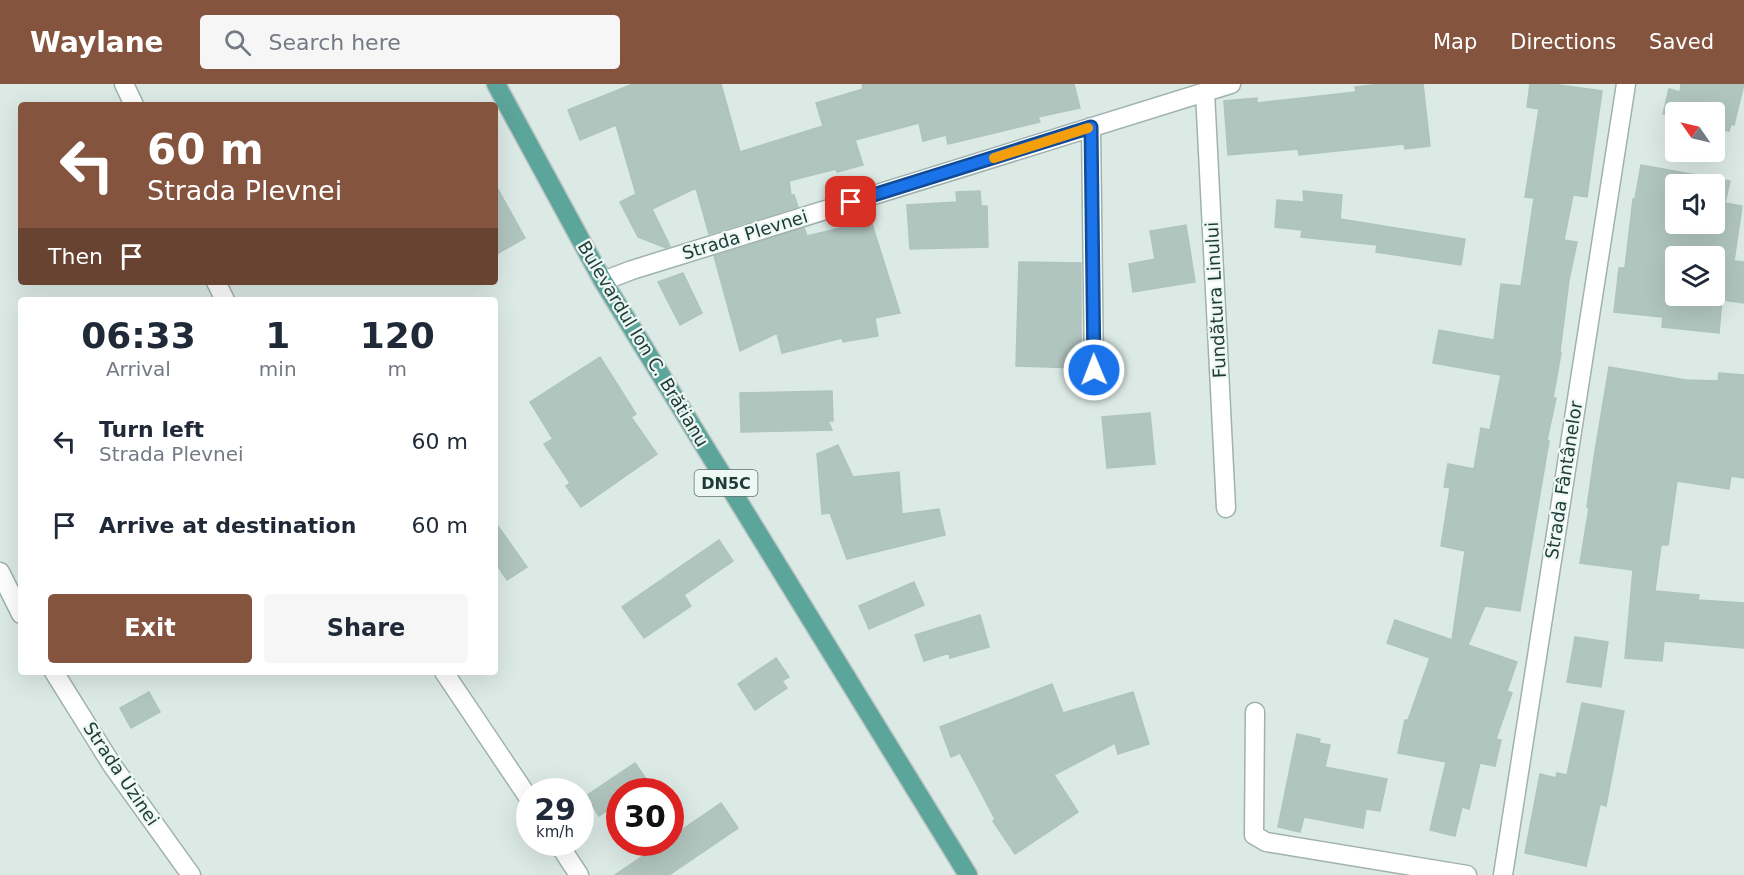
<!DOCTYPE html>
<html lang="en">
<head>
<meta charset="utf-8">
<style>
	body { margin:0; font-family:"DejaVu Sans",sans-serif; background:#f6f6f7; color:#1f2937; height:100vh; display:flex; flex-direction:column; font-size:22px; white-space:nowrap }
	* { box-sizing:border-box; margin:0 }
	p { font-size:20px; color:#747a83 }
	.icon { flex:none; width:33px; height:33px; fill:none; stroke:currentColor; stroke-width:2; stroke-linecap:round; stroke-linejoin:round }
	.map { position:relative; flex:1; overflow:hidden }
	.drawer { position:absolute; left:18px; top:213px; width:480px; height:378px; display:flex; flex-direction:column; background:#fff; border-radius:6px; box-shadow:0 6px 24px #0002 }
	.drawer>* { flex:none }
	.top-card { position:absolute; left:18px; top:18px; width:480px; height:183px; border-radius:6px; box-shadow:0 6px 24px #0002; background:#84543e; color:#fff; overflow:hidden }
	.needle { width:39px; rotate:304deg }
	.controls { position:absolute; left:1665px; top:18px; display:grid; gap:12px }
	.controls a { display:grid; place-items:center; width:60px; height:60px; border-radius:6px; background:#fff; box-shadow:0 6px 24px #0002; font-size:30px }
	.speed { position:absolute; left:516px; top:694px; display:flex; gap:12px; font-size:30px; font-weight:700; text-align:center }
	.speed>* { display:grid; place-content:center; width:78px; height:78px; border-radius:50%; background:#fff; box-shadow:0 6px 24px #0002; line-height:1 }
	.speed small { font-size:15px; font-weight:400 }
	.speed .limit { border:9px solid #d22; background:#fff; color:#111 }
	.pin { position:absolute; display:grid; place-items:center; width:51px; height:51px; color:#fff; margin:-26px; border-radius:12px; box-shadow:0 3px 9px #0006 }
	.me { position:absolute; width:66px; margin:-33px; rotate:359deg; stroke-linejoin:round; filter:drop-shadow(0 0 4px #0008) }
	.turn { display:flex; align-items:center; gap:21px; height:126px; padding:0 30px; font-size:27px }
	.turn .icon { width:78px; height:78px; stroke-width:2.5 }
	.turn b { display:block; font-size:42px; line-height:51px }
	.then { display:flex; align-items:center; height:57px; padding:0 30px; background:#0003; gap:12px; font-size:22px }
	.eta { display:flex; justify-content:space-evenly; align-items:center; height:102px; text-align:center }
	.eta b { font-size:36px; font-weight:700; line-height:42px }
	.primary-button { display:flex; gap:12px; margin-top:auto; padding:12px 30px }
	.primary-button a { flex:1; height:69px; border-radius:6px; background:#84543e; color:#fff; font-size:24px; font-weight:700; line-height:69px; text-align:center }
	.primary-button a+a { background:#f6f6f7; color:#1f2937 }
	ul { padding:0; list-style:none }
	li { display:flex; align-items:center; gap:18px; height:84px; padding:0 30px }
	li div { flex:1 }
	li b { display:block; font-size:22px }
	li em { font-style:normal }
	header { display:flex; align-items:center; gap:36px; box-sizing:border-box; height:84px; padding:0 30px; background:#84543e; color:#fff }
	header strong { font-size:28px }
	nav { display:flex; gap:33px; margin-inline-start:auto; font-size:21px }
	.search { width:420px; height:54px; background:#f6f6f7; display:flex; align-items:center; gap:15px; box-sizing:border-box; padding:0 21px; border-radius:6px; color:#747a83; font-size:22px }
	.map>svg:first-child { display:block }
	.building { fill:#b1c5bf; stroke:#aec4be; stroke-width:1.5; fill-rule:evenodd }
	.lines { fill:none; stroke-linecap:round; stroke-linejoin:round }
	.minor-casing { stroke:#9fb2ae; stroke-width:21 }
	.primary-casing { stroke:#bbc4c3; stroke-width:21 }
	.minor { stroke:#fff; stroke-width:18 }
	.primary { stroke:#5ca59b; stroke-width:18 }
	.route-casing { stroke:#114b97; stroke-width:15 }
	.route { stroke:#1a73e8; stroke-width:10 }
	.slow { stroke:#f59e0b; stroke-width:10 }
	.labels { text-anchor:middle; stroke-width:4.5; stroke-linejoin:round; paint-order:stroke }
	.shield { fill:#edf7f3; stroke:#5b736f; stroke-width:1.5 }
	.shield-label { font-size:16px; font-weight:bold; fill:#1d3b36 }
	.street-label { font-size:18px; fill:#1d3b36; stroke:#edf7f3 }
</style>
</head>
<body>
<header>
<strong>Waylane</strong>
<div class="search"><svg class="icon" aria-label="search" viewBox="0 0 24 24"><circle cx="10" cy="10" r="6"/><path d="M15 15l6 6"/></svg>Search here</div>
<nav><a>Map</a><a>Directions</a><a>Saved</a></nav>
</header>
<div class="map">
<svg width="1744" height="791" viewBox="0 0 1744 791">
	<rect width="100%" height="100%" fill="#dceae6"/>
	<path class="building" d="M633,0H721L740,68L823,42L816,19L863,5L862,0H1074L1080,24L1038,33L1040,38L948,60L946,51L923,57L919,39L855,56L863,81L837,88L836,85L789,97L791,111H794L798,123L709,150L696,104L652,125L670,162L666,164L638,153L620,118L636,110L616,41L580,56L568,26Z
		M1381,0H1423L1430,62L1405,65L1404,60L1299,71L1298,65L1228,71L1224,17L1257,14V19L1356,8L1355,3Z
		M1530,0H1552L1602,7L1587,113L1573,111L1564,156L1577,158L1569,196L1560,268L1561,269L1553,314H1556L1547,356L1549,357L1520,527L1485,522L1468,561L1517,578L1507,607L1512,609L1496,655L1501,656L1495,682L1480,679L1469,725L1462,723L1455,752L1430,746L1446,678L1398,669L1405,636H1408L1430,574L1387,559L1395,536L1452,556L1465,467L1441,462L1450,404L1444,403L1448,380L1474,385L1481,344L1490,346L1501,291L1433,279L1439,246L1494,256L1501,200L1521,202L1534,114L1525,113L1539,25L1527,23Z
		M1681,0H1744L1734,41L1731,40L1729,47L1714,43V28H1676V33L1663,30L1669,5L1680,8Z
		M1641,81L1730,97L1725,119L1742,122L1734,177L1744,178V219L1722,216L1719,249L1662,243L1663,233L1614,228L1619,184H1625L1633,115H1635ZM1676,100H1714V140H1676ZM1676,172H1714V212H1676Z
		M495,100L525,154L495,171Z
		M980,107L981,122H987L988,163L910,165L907,121L957,118L956,108Z
		M1303,107L1342,111L1340,135L1465,155L1461,181L1376,168L1377,161L1301,153L1302,146L1275,143L1277,116L1304,118Z
		M871,137L900,229L875,234L878,252L843,258L842,254L782,269L777,249L740,267L714,172L804,144L807,152Z
		M1186,141L1195,198L1133,208L1129,180L1155,175L1150,147Z
		M1019,178L1081,179V284L1016,282Z
		M683,189L702,229L680,241L658,198Z
		M600,273L636,330L631,333L657,370L581,423L566,402L570,399L544,360L553,355L530,318Z
		M1609,283L1686,296L1718,297L1719,289L1744,291V394L1731,392L1729,405L1677,397L1668,461H1661L1655,507L1699,511L1698,516L1744,519V564L1664,557L1662,577L1625,574L1633,486L1580,479L1589,424L1587,423L1595,367Z
		M832,307L833,337H828L832,346L741,348L740,309Z
		M1150,329L1155,380L1107,384L1102,333Z
		M838,361L853,393L899,388L902,430L939,425L945,451L847,475L830,429L822,430L817,370Z
		M495,438L527,483L507,496L495,478Z
		M719,456L733,477L684,511L691,522L644,554L622,523Z
		M914,498L924,521L869,545L859,522Z
		M980,531L989,563L950,574L949,569L924,577L915,551Z
		M1575,553L1608,558L1601,603L1567,598Z
		M776,574L789,593L782,597L787,604L755,626L738,600Z
		M1052,600L1063,629L1133,608L1149,660L1118,670L1115,659L1054,691L1078,728L1015,770L993,737L995,735L960,669L951,673L940,643Z
		M149,608L160,628L131,644L120,624Z
		M1582,619L1624,627L1606,722L1600,720L1586,782L1525,769L1540,690L1556,694L1557,689L1567,691Z
		M1297,650L1320,655L1319,659L1330,661L1325,683L1387,695L1380,727L1366,725L1363,744L1304,733L1300,748L1278,743Z
		M635,679L655,708H620V718L599,732L586,712Z
		M721,719L738,744L669,791H615L662,759H670V754Z"/>
	<g class="lines">
		<defs>
			<path id="minor" d="M124,0L134,21
				M1205,8L1226,424
				M1091,43L1094,286
				M603,197L632,186L1231,0
				M216,198L225,216
				M0,488L21,530
				M54,588L112,681L191,791
				M444,588L530,716
				M1255,628L1254,751L1266,758L1467,791
				M558,759L579,791
				M1503,791L1626,0"/>
			<path id="primary" d="M496,0L603,197L968,791"/>
		</defs>
		<use href="#minor" class="minor-casing"/>
		<use href="#primary" class="primary-casing"/>
		<use href="#minor" class="minor"/>
		<use href="#primary" class="primary"/>
	</g>
	<g class="lines">
		<defs>
			<path id="route" d="M851,118L1091,43L1094,286"/>
		</defs>
		<use href="#route" class="route-casing"/>
		<use href="#route" class="route"/>
		<path class="slow" d="M994,74L1088,44"/>
	</g>
	<g class="labels">
		<rect class="shield" x="694.5" y="386" width="63" height="26" rx="4.5"/>
		<g class="shield-label">
			<text x="726" y="405">DN5C</text>
		</g>
		<g class="street-label">
			<text transform="translate(745 151) rotate(-17)" y="6">Strada Plevnei</text>
			<text transform="translate(1216 216) rotate(-93)" y="6">Fundătura Linului</text>
			<text transform="translate(643 260) rotate(59)" y="6">Bulevardul Ion C. Brătianu</text>
			<text transform="translate(1564 396) rotate(-81)" y="6">Strada Fântânelor</text>
			<text transform="translate(121 690) rotate(56)" y="6">Strada Uzinei</text>
		</g>
	</g>
</svg>
<div class="controls">
<a><svg class="needle" viewBox="-14 -14 28 28"><path d="M0-13l5 13h-10z" fill="#e53935"/><path d="M0 13l5-13h-10z" fill="#747a83"/></svg></a>
<a><svg class="icon" aria-label="sound" viewBox="0 0 24 24"><path d="M4 9h4l5-4v14l-5-4H4zM17 9q2 3 0 6"/></svg></a>
<a><svg class="icon" aria-label="layers" viewBox="0 0 24 24"><path d="M12 4l9 5-9 5-9-5zM3 14l9 5 9-5"/></svg></a>
</div>
<div class="speed"><div>29<small>km/h</small></div><div class="limit">30</div></div>
<div class="pin" style="left:851px;top:118px;background:#d93025"><svg class="icon" aria-label="arrive" viewBox="0 0 24 24"><path d="M6 21V4h12l-3 4 3 4H6"/></svg></div>
<svg class="me" style="left:1094px;top:286px" viewBox="-20 -20 40 40"><circle r="17" fill="#1a73e8" stroke="#fff" stroke-width="3"/><path d="M0-11L8 9 0 5-8 9z" fill="#fff"/></svg>
<div class="top-card">
<div class="turn"><svg class="icon" aria-label="left" viewBox="0 0 24 24"><path d="M17 20v-9H6M10 6l-5 5 5 5"/></svg><div><b>60 m</b>Strada Plevnei</div></div>
<div class="then">Then<svg class="icon" aria-label="arrive" viewBox="0 0 24 24"><path d="M6 21V4h12l-3 4 3 4H6"/></svg></div>
</div>
<section class="drawer">
<div class="eta">
<div><b>06:33</b><p>Arrival</p></div>
<div><b>1</b><p>min</p></div>
<div><b>120</b><p>m</p></div>
</div>
<ul>
<li><svg class="icon" aria-label="left" viewBox="0 0 24 24"><path d="M17 20v-9H6M10 6l-5 5 5 5"/></svg><div><b>Turn left</b><p>Strada Plevnei</p></div><em>60 m</em></li>
<li><svg class="icon" aria-label="arrive" viewBox="0 0 24 24"><path d="M6 21V4h12l-3 4 3 4H6"/></svg><div><b>Arrive at destination</b></div><em>60 m</em></li>
</ul>
<div class="primary-button"><a>Exit</a><a>Share</a></div>
</section>
</div>
</body>
</html>
